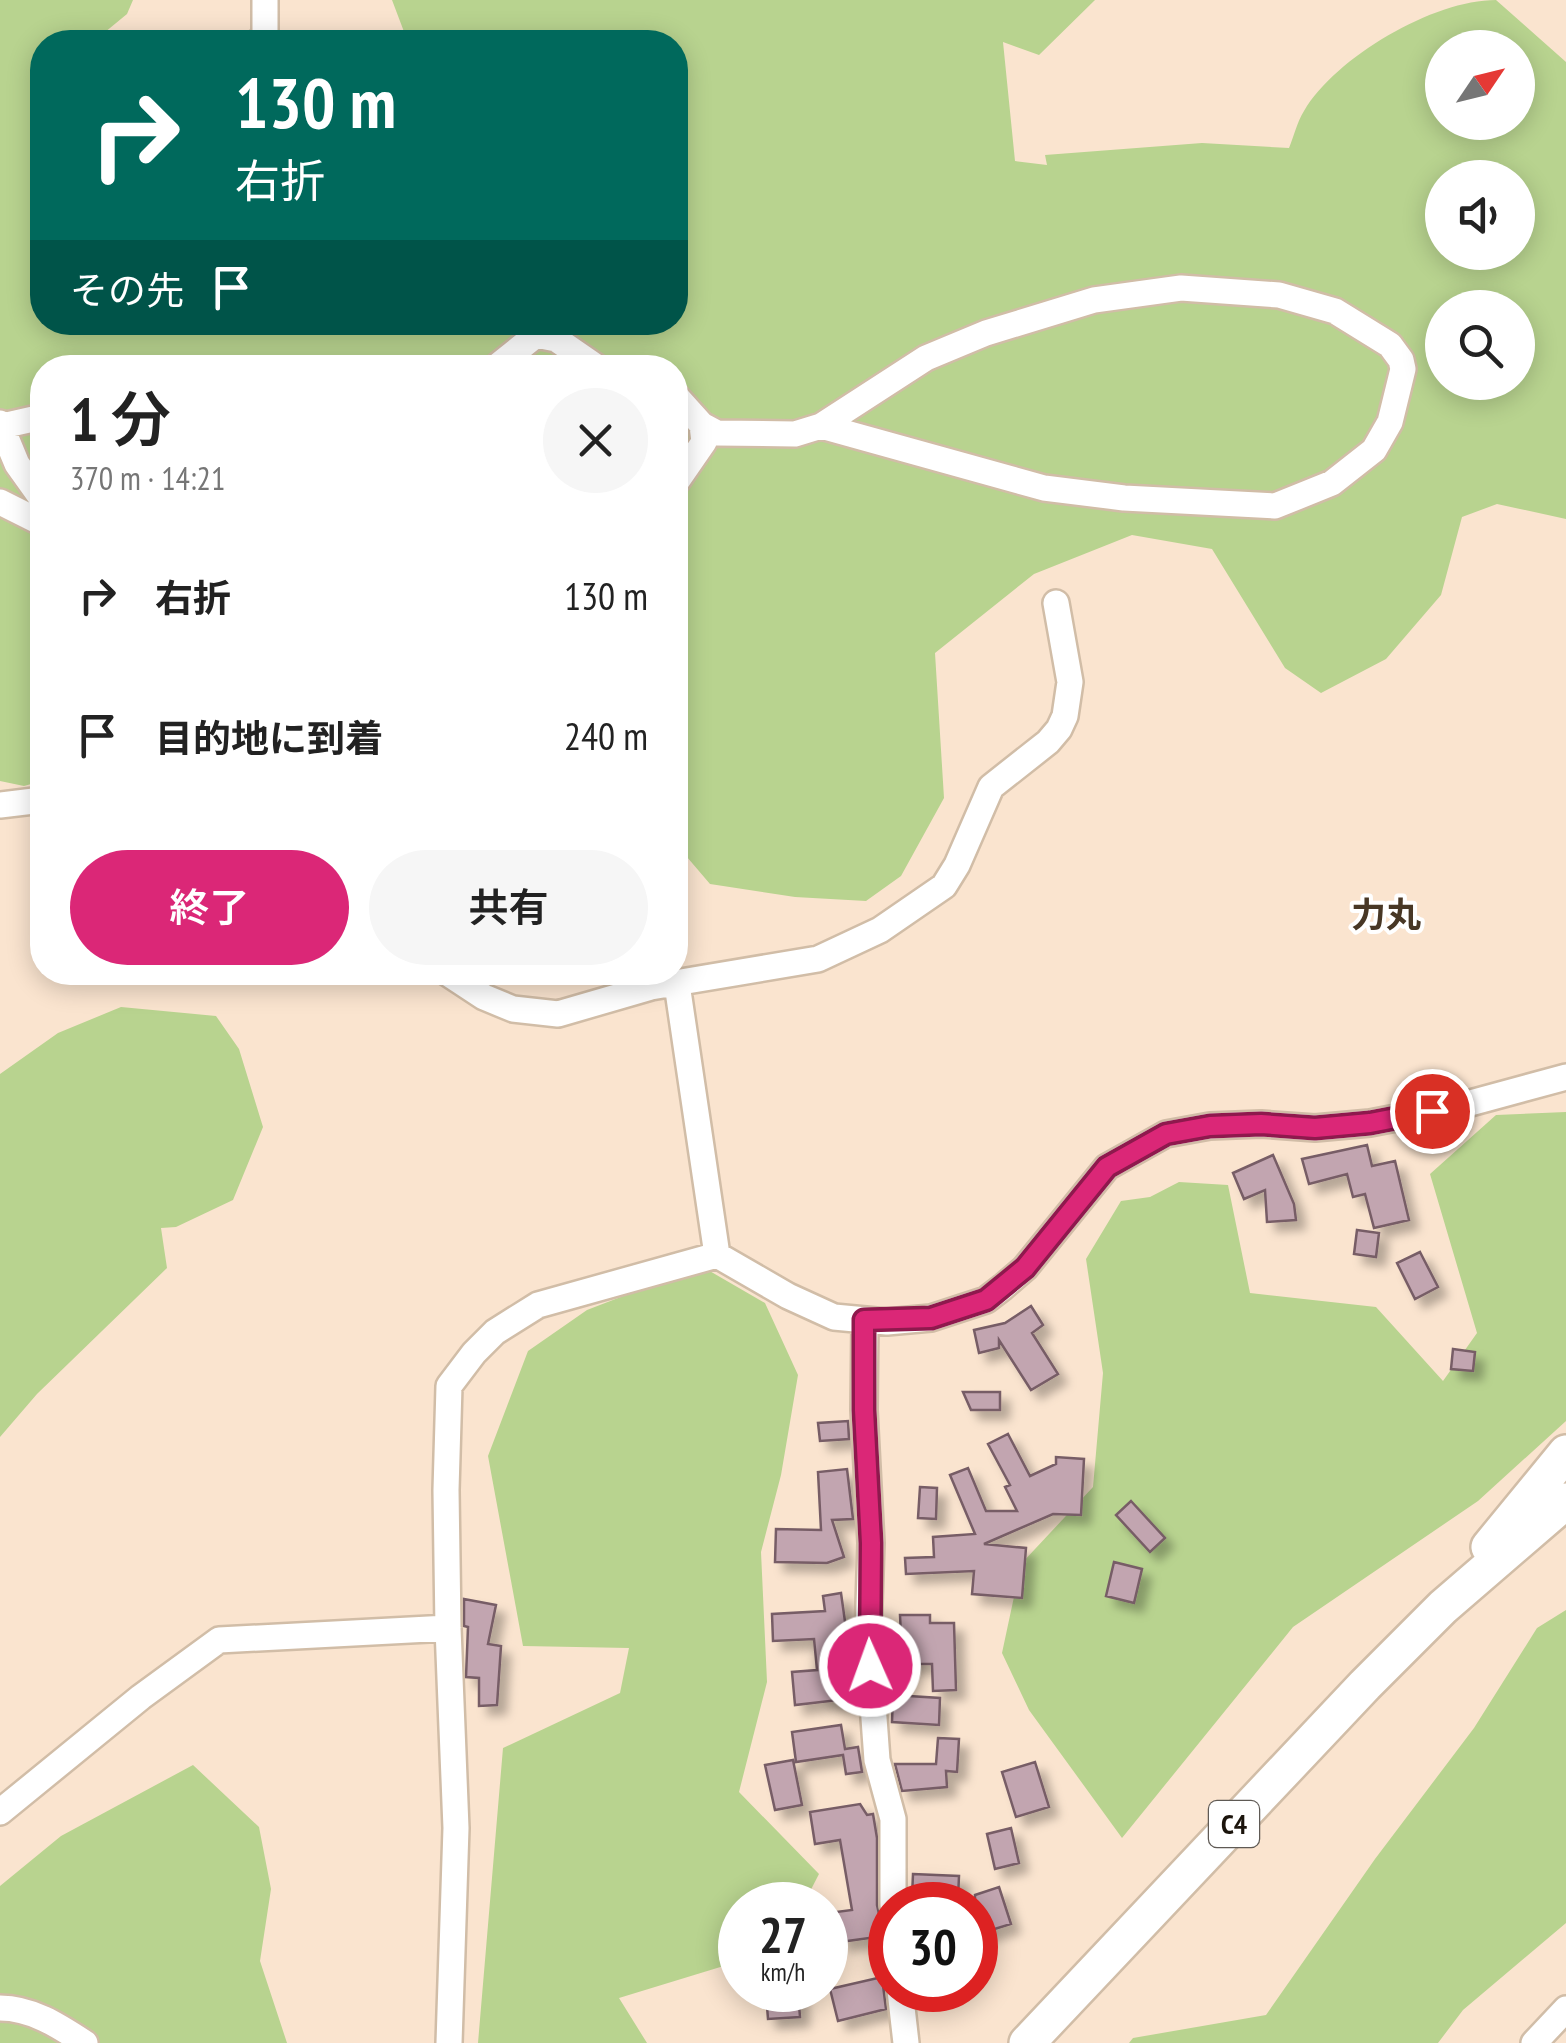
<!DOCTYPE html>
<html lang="ja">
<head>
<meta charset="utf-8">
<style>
	body { margin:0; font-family:"PT Sans Narrow","Noto Sans JP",sans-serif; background:#f6f6f6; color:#222; height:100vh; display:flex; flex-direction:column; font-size:38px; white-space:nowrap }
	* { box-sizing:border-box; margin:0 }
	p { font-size:32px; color:#767676 }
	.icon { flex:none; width:55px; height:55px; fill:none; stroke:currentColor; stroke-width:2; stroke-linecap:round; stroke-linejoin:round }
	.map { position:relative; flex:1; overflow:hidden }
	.sheet { position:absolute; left:30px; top:355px; width:658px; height:630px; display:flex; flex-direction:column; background:#fff; border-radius:40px; box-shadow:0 5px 25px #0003 }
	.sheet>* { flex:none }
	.banner { position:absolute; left:30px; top:30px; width:658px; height:305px; border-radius:40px; box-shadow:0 5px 25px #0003; background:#00695c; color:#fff; overflow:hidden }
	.needle { width:65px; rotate:55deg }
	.buttons { position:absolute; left:1425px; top:30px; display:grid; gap:20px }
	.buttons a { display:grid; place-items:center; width:110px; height:110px; border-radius:50%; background:#fff; box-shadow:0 5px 25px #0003; font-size:50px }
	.speed { position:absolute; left:718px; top:1882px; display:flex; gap:20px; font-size:50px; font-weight:700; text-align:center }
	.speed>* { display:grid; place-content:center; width:130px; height:130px; border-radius:50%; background:#fff; box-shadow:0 5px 25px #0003; line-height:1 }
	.speed small { font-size:25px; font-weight:400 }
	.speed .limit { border:15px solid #d22; background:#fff; color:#111 }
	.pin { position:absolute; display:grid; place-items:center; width:85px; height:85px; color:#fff; margin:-42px; border:5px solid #fff; border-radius:50%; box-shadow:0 2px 10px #0007 }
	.me { position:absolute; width:110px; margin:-55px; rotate:358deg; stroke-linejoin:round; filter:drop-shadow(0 0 8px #0008) }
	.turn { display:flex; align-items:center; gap:35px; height:210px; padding:0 40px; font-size:45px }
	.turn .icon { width:130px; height:130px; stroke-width:2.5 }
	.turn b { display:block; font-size:70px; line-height:85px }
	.then { display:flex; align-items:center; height:95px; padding:0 40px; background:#0003; gap:20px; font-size:38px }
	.round { display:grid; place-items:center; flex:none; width:105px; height:105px; border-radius:52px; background:#f6f6f6 }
	.head { display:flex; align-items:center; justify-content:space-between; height:170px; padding:0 40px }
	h1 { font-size:60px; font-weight:600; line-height:75px }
	.action { display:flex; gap:20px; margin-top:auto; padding:20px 40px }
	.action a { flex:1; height:115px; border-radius:60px; background:#db2777; color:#fff; font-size:40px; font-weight:600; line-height:115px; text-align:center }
	.action a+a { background:#f6f6f6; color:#222 }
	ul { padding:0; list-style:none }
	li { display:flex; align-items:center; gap:30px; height:140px; padding:0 40px }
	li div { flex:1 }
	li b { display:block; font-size:38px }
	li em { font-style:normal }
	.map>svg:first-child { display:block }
	.green { fill:#b8d38f; fill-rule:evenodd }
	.building { fill:#c2a5b0; stroke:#775d66; stroke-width:2.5; filter:url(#shadow) }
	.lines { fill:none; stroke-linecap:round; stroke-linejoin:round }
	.minor-casing { stroke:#d1bda7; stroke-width:30 }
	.highway-casing { stroke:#d1bda7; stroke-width:40 }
	.minor { stroke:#fff; stroke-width:25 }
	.highway { stroke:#fff; stroke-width:35 }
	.route-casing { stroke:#8e194d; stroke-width:25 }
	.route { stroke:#db2777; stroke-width:18 }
	.labels { text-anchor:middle; stroke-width:8; stroke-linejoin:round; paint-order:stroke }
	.shield { fill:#fff; stroke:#5f5a55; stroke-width:2.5 }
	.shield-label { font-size:28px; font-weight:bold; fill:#1b140c }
	.quarter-label { font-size:35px; font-weight:bold; fill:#483725; stroke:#fff }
</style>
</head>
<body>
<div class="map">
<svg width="1566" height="2043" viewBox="0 0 1566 2043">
	<defs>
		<filter id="shadow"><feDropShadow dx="9" dy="9" stdDeviation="5" flood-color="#0004"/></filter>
	</defs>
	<rect width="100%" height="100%" fill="#fae4cf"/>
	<path class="green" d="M0,0H133L127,14L93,42H42V100L35,110L42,116V322H675V42H413L406,37L392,0H1095L1039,55L1003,42L1015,161L1047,165L1045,155L1202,143L1289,148C1294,136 1297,122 1304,111C1336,57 1433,0 1496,0L1566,62V519L1497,504L1462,517L1441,595L1386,659L1321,693L1285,668L1212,549L1132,535L1034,574L935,653L944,798L901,876L866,901L795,897L710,884L675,843V368H42V781L24,786L0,781ZM1442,48H1518V122H1442ZM1442,178H1518V252H1442ZM1442,308H1518V382H1442Z
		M121,1007L216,1016L239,1049L263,1127L233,1200L176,1227L161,1228L167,1268L37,1394L0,1437V1074L58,1033Z
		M1566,1112V1421L1478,1501L1293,1627L1122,1838L1029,1710L1002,1653L1021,1564L1093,1487L1103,1373L1086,1259L1121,1201L1150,1197L1179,1182L1228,1185L1250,1293L1376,1307L1443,1381L1477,1333L1430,1174L1496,1115Z
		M701,1266L765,1303L798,1375L781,1475L761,1552L767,1682L739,1792L819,1874L803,1905H740V1961L619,1998L647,2043H478L503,1748L620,1693L629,1648L523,1646L488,1456L528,1351L587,1310Z
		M1566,1610V1923L1463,2010L1438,2043H1129L1133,2038L1266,2015L1375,1859L1474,1728L1537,1628Z
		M193,1765L259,1827L271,1889L260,1961L287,2043H0V1886L61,1836Z"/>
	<path class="building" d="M1367,1145L1372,1166L1395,1161L1409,1220L1374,1228L1365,1194L1353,1197L1347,1174L1309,1184L1302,1159Z
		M1273,1155L1294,1204L1296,1220L1267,1222L1265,1190L1244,1199L1233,1173Z
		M1357,1230L1379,1233L1376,1257L1354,1254Z
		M1420,1252L1438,1287L1415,1299L1397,1263Z
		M1031,1306L1043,1325L1032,1333L1058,1374L1031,1390L999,1340V1348L979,1353L974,1330L1005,1323Z
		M1453,1349L1475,1352L1473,1371L1451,1369Z
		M963,1392H1000V1410H971Z
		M848,1421L849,1439L820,1441L818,1423Z
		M1008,1434L1030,1476L1056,1464V1457L1084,1459L1081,1515L1053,1514L984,1544L1026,1548L1022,1598L972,1594L974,1571L906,1574L905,1558L934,1557L933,1537L975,1534L950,1475L968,1468L986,1511H1017L1005,1487L1010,1485L988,1444Z
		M847,1469L853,1519L832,1520L844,1557L827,1563L775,1562L776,1529L821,1530L818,1472Z
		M920,1487L937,1488L936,1519L918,1518Z
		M1131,1501L1165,1538L1150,1552L1116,1515Z
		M1114,1562L1142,1569L1134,1603L1106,1596Z
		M841,1593L848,1643L852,1642L856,1698L795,1705L792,1672L817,1670L814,1639L773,1641L772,1614L825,1611L823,1596Z
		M464,1599L496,1605L488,1644L501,1646L497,1705L479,1706V1678L466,1677L468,1627L464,1626Z
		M900,1615H930V1623H954L956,1690L933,1691L932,1664H910L902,1658Z
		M893,1695L940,1698L939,1725L892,1722Z
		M841,1725L845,1749L858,1747L862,1772L846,1774L843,1755L796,1762L792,1732Z
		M938,1738L959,1739L957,1772L946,1771L947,1787L902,1791L895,1764H936Z
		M793,1760L802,1805L775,1810L765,1765Z
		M1035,1762L1049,1807L1016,1817L1002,1772Z
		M860,1804L867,1815L873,1814L877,1838V1905L884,1936L840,1942L836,1912L852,1910L840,1840L815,1844L810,1812Z
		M1011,1828L1019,1863L995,1869L987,1834Z
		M913,1874L959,1876L958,1899L912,1897Z
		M999,1887L1011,1924L975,1935V1895Z
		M882,1977L886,2009L838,2021L830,1989Z
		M798,1991L800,2017L768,2019L766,1993Z"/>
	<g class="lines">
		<defs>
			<path id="minor" d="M260,42L265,32V0
				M495,368L536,335L556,339L598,368
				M675,395L702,425L717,433L795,434L821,426L926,358L986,333L1094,300L1181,288L1279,295L1335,311L1390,345L1401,360L1403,369L1390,422L1374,450L1332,483L1275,506L1124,498L1044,488L821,426
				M0,423L17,464L42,499
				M2,426L42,417
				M675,484L704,442L702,425
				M0,502L42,523
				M0,805L42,800
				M446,972L484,997L513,1009L558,1014L651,987L818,959L880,930L944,886L957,865L991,787L1048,742L1059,729L1065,716L1070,682L1056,603
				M677,984L717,1255
				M865,1320L864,1410L871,1543L868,1635L877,1760L893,1819V1905
				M0,1812L141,1697L219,1640L448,1628
				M900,1990L906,2043
				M0,2008C32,2008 59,2026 85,2043
				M449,2043L456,1828L448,1628L446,1490L449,1386L474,1353L495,1332L538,1305L717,1255L788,1296L834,1317L887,1322L931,1318L986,1300L1003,1287L1025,1268L1107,1167L1166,1134L1210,1126L1261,1124L1315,1128L1370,1123L1463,1105L1566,1077
				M1534,2043L1566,2009"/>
			<path id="highway" d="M1489,1547L1566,1453
				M1027,2043L1365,1685L1443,1607L1566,1501"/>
		</defs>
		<use href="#minor" class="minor-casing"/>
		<use href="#highway" class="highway-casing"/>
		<use href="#minor" class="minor"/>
		<use href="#highway" class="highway"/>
	</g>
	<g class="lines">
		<defs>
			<path id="route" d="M870,1666L871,1543L864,1410V1320L931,1318L986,1300L1025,1268L1107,1167L1166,1134L1210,1126L1261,1124L1315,1128L1370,1123L1432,1111"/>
		</defs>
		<use href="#route" class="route-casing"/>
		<use href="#route" class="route"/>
	</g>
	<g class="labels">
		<rect class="shield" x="1209" y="1801" width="50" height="46" rx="8"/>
		<g class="shield-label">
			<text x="1234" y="1834">C4</text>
		</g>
		<g class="quarter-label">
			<text x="1386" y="927">力丸</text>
		</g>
	</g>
</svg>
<div class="buttons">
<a><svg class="needle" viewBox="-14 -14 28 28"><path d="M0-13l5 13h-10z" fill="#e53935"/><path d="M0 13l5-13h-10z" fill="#767676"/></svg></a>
<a><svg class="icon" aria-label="sound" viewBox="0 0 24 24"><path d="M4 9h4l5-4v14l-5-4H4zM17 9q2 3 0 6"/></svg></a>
<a><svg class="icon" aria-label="search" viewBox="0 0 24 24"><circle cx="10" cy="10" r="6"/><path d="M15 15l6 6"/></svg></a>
</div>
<div class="speed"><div>27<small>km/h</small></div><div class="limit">30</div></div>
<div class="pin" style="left:1432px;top:1111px;background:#d93025"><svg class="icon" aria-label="arrive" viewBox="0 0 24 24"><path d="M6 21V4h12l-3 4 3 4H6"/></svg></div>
<svg class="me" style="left:870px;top:1666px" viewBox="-20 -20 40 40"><circle r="17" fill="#db2777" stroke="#fff" stroke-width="3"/><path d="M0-11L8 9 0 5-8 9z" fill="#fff"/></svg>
<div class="banner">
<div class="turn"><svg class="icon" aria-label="right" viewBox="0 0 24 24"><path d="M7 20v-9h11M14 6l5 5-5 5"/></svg><div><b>130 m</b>右折</div></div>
<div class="then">その先<svg class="icon" aria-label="arrive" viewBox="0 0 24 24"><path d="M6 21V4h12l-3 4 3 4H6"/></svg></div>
</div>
<section class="sheet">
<div class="head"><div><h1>1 分</h1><p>370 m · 14:21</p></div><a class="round"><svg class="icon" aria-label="close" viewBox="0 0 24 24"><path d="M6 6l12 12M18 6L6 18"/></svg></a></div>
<ul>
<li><svg class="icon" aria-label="right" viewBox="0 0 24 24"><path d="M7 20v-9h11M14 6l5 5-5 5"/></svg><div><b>右折</b></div><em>130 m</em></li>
<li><svg class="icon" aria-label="arrive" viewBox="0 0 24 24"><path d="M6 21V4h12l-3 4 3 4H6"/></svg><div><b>目的地に到着</b></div><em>240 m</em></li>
</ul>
<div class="action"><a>終了</a><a>共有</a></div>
</section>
</div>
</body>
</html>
